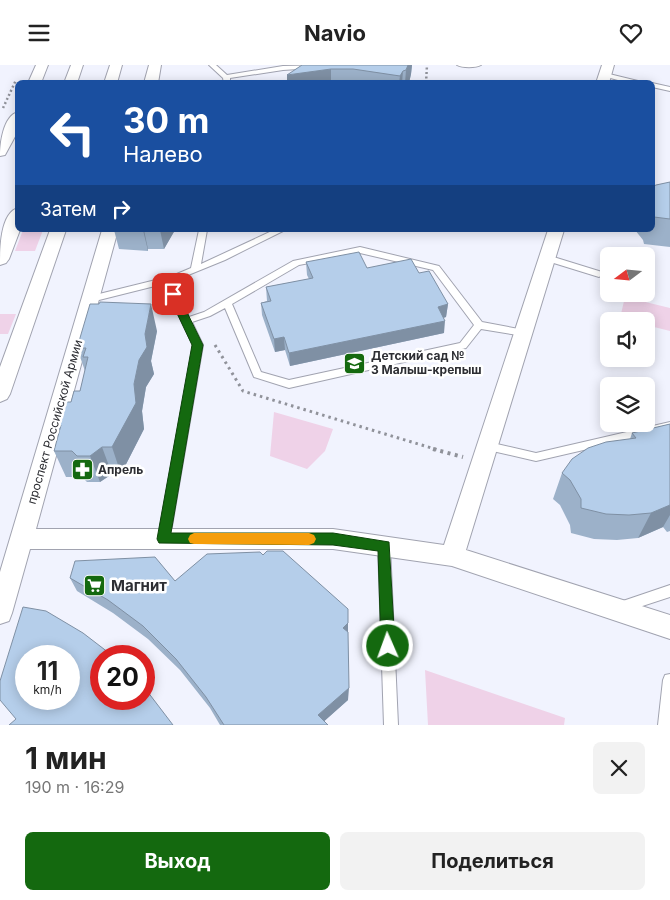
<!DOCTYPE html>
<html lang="ru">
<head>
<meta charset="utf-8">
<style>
	body { margin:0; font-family:Inter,sans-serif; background:#f2f2f2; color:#222; height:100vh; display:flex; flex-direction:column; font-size:19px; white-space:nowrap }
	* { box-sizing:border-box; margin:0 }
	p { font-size:16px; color:#767676 }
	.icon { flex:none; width:28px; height:28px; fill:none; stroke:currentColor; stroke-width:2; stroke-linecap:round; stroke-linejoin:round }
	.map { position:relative; height:660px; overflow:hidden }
	.sheet { display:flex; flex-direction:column; background:#fff; flex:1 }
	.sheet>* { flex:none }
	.top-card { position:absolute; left:15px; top:15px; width:640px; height:152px; border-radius:8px; box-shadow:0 2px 12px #0003; background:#1a4fa0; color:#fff; overflow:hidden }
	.needle { width:32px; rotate:254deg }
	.buttons { position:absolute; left:600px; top:182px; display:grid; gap:10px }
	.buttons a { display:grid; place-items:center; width:55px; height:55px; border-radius:8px; background:#fff; box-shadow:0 2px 12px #0003; font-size:25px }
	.speed { position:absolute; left:15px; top:580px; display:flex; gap:10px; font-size:25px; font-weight:700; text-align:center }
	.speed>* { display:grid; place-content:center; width:65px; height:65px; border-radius:50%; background:#fff; box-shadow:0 2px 12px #0003; line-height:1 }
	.speed small { font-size:12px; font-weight:400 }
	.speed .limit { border:8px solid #d22; background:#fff; color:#111 }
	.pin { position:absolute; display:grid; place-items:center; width:42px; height:42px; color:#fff; margin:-21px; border-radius:10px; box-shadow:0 2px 8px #0006 }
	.me { position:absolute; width:55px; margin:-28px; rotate:358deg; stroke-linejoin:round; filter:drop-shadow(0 0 4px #0008) }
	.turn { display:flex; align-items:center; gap:18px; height:105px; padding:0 25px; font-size:22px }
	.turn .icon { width:65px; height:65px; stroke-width:2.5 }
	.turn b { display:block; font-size:35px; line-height:42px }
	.then { display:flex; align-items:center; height:48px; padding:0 25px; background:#0003; gap:10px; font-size:19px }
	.round { display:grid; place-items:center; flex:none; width:52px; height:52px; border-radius:8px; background:#f2f2f2 }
	.summary { display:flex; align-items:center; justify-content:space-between; height:85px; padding:0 25px }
	h1 { font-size:30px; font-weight:700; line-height:38px }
	.primary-button { display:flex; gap:10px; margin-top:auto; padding:10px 25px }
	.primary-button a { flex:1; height:58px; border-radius:8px; background:#14690f; color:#fff; font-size:20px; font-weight:700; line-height:58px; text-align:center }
	.primary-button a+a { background:#f2f2f2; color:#222 }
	header { display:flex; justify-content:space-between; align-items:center; height:65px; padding:0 25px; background:#fff; font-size:22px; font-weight:700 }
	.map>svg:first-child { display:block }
	.green { fill:#efd2e8 }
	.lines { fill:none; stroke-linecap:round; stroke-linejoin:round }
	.lane-casing { stroke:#a1a3b0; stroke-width:2 }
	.street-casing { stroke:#a1a3b0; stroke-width:2 }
	.path-far2 { stroke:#90929a; stroke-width:2.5; stroke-dasharray:2 2.5; stroke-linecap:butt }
	.path-far1 { stroke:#90929a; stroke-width:3; stroke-dasharray:2.5 4; stroke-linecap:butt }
	.path { stroke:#90929a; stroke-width:4; stroke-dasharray:3 4.5; stroke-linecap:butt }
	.lane { fill:#fff; fill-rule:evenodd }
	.street { fill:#fff; fill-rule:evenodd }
	.wall { fill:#9cb1c9 }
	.shaded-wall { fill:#7f90a4 }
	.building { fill:#b5ceea; stroke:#7f90a4; fill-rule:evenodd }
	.route { fill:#14690f; stroke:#0d440a }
	.slow { fill:#f59e0b }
	.labels { text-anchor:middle; stroke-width:5; stroke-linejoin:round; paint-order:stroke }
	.poi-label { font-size:12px; font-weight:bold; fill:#2d2e33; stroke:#fff; text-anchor:start }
	.street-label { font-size:12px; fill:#2d2e33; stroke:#fff }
	.near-poi-label { font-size:15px; font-weight:bold; fill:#2d2e33; stroke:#fff; text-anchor:start }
</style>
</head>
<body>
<header><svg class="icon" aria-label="menu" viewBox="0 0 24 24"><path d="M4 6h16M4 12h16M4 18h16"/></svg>Navio<svg class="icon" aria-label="heart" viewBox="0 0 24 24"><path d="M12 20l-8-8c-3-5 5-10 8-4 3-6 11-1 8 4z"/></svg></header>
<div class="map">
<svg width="670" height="660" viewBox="0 0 670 660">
	<rect width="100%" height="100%" fill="#f1f3fe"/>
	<path class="green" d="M23,165H43L35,186H15Z
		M625,232L670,243V266L646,260V256L620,253Z
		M0,249H16L8,269H0Z
		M274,347L333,364L325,386L307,404L270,391Z
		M425,605L565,653L564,660H428Z"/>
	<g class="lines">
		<defs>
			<path id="lane" d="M209,0H216L227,10L283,1L332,0L329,2L283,5L230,13V18H224L223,13Z
				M457,0H481C476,3 462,3 457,0Z
				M605,8L642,17L643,18H629L603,11L602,10Z
				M652,18L670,22V26L652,22Z
				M199,165H207L201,199L274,165H285L225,195L171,217L189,252L204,247L293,196L360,182L439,201L482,257L524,265L529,268L524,271L481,264L466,283L289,323L254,312L225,243L210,251L192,257L203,280L170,473L168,477L164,478L160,477L158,473L193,280L163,219L91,237L87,234L91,231L172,211L191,203ZM360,188L433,205L474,260L460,278L289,315L261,307L232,239L299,200Z
				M547,190L602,207L603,209L599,212L544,195L543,193L544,191Z
				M670,357V365L536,396L488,385L484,384L483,381L484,378L488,377L536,388Z
				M384,476L388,477L390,481L398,660H384L378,481L380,477Z
				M670,520V532L621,548L617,546L615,542L617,538Z
				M670,609V660H658L663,615L665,610Z"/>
			<path id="street" d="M36,0H48L41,18H28Z
				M71,0H83L77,18H64Z
				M110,0H122L117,18H104Z
				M149,0H161L158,18H144Z
				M602,0H614L609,18H596Z
				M18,47V66L5,90L0,91C0,79 3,51 18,47Z
				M18,143V165H20L9,194L6,198L0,200C0,185 0,148 18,143Z
				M50,165H66L10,329L7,334L0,337V302Z
				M102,165H118L36,464H333L444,480L548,165H564L466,485L670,550V574L452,501L333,484H30L12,548L9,556L0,559V507Z"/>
		</defs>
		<use href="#lane" class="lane-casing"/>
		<use href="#street" class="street-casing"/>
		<path class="path-far2" d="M426,18L427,0
			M3,43L16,15"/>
		<path class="path-far1" d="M215,280L243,326L438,385"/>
		<path class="path" d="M433,384L463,392"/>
		<use href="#lane" class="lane"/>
		<use href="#street" class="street"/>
	</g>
	<path class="wall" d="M302,0H412L411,9L409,18H287Z
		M670,117V182L644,179L643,175L635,165H652V122Z
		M114,165H175L164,184H148V186L119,184Z
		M306,197L419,208L448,239L446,252L444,253V268L290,301L285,285L275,287L262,250L261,238L267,236L266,222L309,214L307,210Z
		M157,266L151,296L154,309L146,322L142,346L144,364L121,409H112L100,417H87L82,412H66L54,386L59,369L56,361L71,337L80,326L85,306L77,283Z
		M670,359V466L667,467L663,462L638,473L617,475L594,474L571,468L570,460L560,440L553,434L562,408L630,374L632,368Z
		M70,513L175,516L348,567V635L324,656L328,660H220L210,643L180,605L148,574L113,548L77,526Z"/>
	<path class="shaded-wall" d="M408,0H412L411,9L409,18H405L406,5Z
		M331,4V18H287V10Z
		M403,6L402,18H399L400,11Z
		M143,165H144L148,184V186Z
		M160,165H175L164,184Z
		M151,239L157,266L151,296L154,309L146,322L142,346L144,364L121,409L112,382L134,319Z
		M448,239L446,252L436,254L438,242Z
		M445,256L444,268L290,301L289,288Z
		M284,272L285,285L275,287L274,274Z
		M102,382L112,409L100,417L90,391Z
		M670,440V450L663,462L638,473L651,448Z
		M348,558V571L343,563Z
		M349,623L348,635L320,660L318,650Z"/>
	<path class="building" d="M302,0H408L406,5L403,6L400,11L353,4H331L287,10Z
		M670,117V154L654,152L652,147V122L656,120Z
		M359,187L367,203L411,194L419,208L429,206L448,239L438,242L445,256L289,288L284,272L274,274L261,238L271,236L266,222L313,213L306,197Z
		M100,237L151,239L145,269L147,282L139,295L134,319L136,338L112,382H102L90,391H77L72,386H54L61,360L56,361L62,337H71L74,326H80L88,292H83L86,283H77L90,239H99Z
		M670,359V440L651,448L629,450L606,449L581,443V434L570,415L562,408L572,394L588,383L606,377L636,373L632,368Z
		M267,486H283L348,544V558L343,563L348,567L349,623L318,650L328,660H224L206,632L176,594L143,561L108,535L70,513L75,496L155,492L175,516L207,489L260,487L263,490Z
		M23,542L46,546L83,568L113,591H101V634H144V622L173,660H9L16,654L0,635V616ZM26,591H69V634H26Z"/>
	<path class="route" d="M173,225L178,229L203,280L171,468H333L389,477L395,581L393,586L388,588L383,586L381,581L378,486L333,480L159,478L157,474L192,280L168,229Z"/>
	<path class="slow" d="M194,468H309L314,470L316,474L314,478L309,480L194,479L190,478L188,474L190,470Z"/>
	<defs>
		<symbol id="school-square" viewBox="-11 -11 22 22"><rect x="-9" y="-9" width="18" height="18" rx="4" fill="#14690f" stroke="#fff"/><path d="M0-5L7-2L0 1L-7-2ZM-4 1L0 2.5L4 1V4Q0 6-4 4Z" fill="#fff"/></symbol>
		<symbol id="pharmacy-square" viewBox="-11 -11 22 22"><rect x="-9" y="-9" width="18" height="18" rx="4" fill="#14690f" stroke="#fff"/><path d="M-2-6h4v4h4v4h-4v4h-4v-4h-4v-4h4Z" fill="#fff"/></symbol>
		<symbol id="supermarket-square" viewBox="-11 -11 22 22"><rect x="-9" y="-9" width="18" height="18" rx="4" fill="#14690f" stroke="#fff"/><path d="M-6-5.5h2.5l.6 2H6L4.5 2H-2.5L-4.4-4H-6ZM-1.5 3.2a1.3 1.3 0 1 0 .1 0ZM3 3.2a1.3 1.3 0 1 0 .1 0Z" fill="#fff"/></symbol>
	</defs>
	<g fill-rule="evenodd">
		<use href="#school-square" x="342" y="286" width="25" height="25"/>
		<use href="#pharmacy-square" x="70" y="392" width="25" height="25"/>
		<use href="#supermarket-square" x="82" y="508" width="25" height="25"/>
	</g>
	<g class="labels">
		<g class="poi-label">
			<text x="371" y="295">Детский сад №<tspan x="371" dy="14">3 Малыш-крепыш</tspan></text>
			<text x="98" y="409">Апрель</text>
		</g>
		<g class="street-label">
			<text transform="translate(55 357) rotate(-74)" y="4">проспект Российской Армии</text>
		</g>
		<g class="near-poi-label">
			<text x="111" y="526">Магнит</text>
		</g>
	</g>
</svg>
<div class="buttons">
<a><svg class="needle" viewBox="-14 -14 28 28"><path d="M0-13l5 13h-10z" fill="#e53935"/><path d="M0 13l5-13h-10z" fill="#767676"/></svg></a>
<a><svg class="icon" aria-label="sound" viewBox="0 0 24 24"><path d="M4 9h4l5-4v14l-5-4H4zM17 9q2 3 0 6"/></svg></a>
<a><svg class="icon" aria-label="layers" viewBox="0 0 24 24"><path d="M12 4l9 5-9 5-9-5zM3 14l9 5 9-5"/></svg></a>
</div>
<div class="speed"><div>11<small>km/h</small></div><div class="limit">20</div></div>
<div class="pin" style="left:173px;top:229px;background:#d93025"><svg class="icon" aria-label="arrive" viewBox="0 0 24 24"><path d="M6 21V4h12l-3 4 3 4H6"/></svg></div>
<svg class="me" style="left:388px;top:581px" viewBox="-20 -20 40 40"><circle r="17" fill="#14690f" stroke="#fff" stroke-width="3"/><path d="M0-11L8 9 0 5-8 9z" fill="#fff"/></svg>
<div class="top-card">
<div class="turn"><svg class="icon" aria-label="left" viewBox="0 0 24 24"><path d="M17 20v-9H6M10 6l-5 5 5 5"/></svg><div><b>30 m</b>Налево</div></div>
<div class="then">Затем<svg class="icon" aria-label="right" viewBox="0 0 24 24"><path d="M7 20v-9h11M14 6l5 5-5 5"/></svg></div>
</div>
</div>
<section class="sheet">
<div class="summary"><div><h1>1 мин</h1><p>190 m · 16:29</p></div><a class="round"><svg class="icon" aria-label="close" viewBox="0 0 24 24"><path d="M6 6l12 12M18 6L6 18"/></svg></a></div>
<div class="primary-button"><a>Выход</a><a>Поделиться</a></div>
</section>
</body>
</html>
